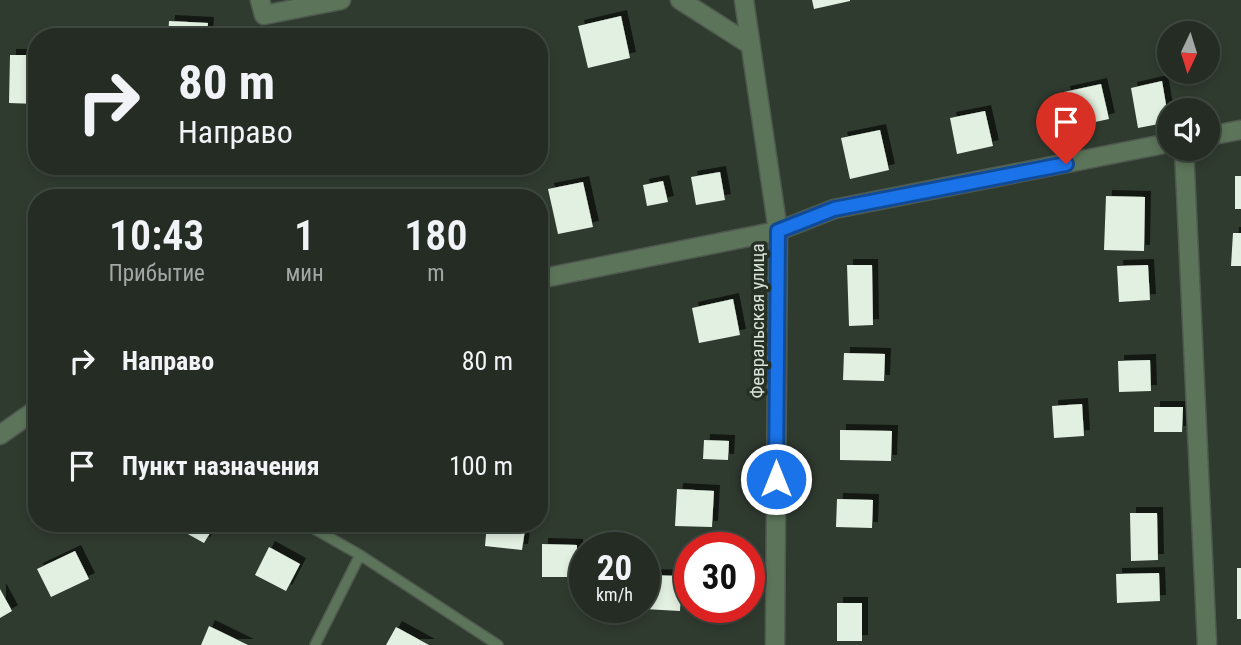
<!DOCTYPE html>
<html lang="ru">
<head>
<meta charset="utf-8">
<style>
	body { margin:0; font-family:"Roboto Condensed",sans-serif; background:#303831; color:#f1f3f6; height:100vh; display:flex; flex-direction:column; font-size:26px; white-space:nowrap }
	* { box-sizing:border-box; margin:0 }
	p { font-size:23px; color:#a3a7a6 }
	.icon { flex:none; width:38px; height:38px; fill:none; stroke:currentColor; stroke-width:2; stroke-linecap:round; stroke-linejoin:round }
	.map { position:relative; flex:1; overflow:hidden }
	.side { position:absolute; left:28px; top:189px; width:520px; height:343px; display:flex; flex-direction:column; background:#242c24; border-radius:28px; box-shadow:0 4px 10px #0003,0 0 0 2px #414841 }
	.side>* { flex:none }
	.guide { position:absolute; left:28px; top:28px; width:520px; height:147px; border-radius:28px; box-shadow:0 4px 10px #0003,0 0 0 2px #414841; background:#242c24; color:#f1f3f6; overflow:hidden }
	.needle { width:46px; rotate:184deg }
	.buttons { position:absolute; left:1157px; top:21px; display:grid; gap:14px }
	.buttons a { display:grid; place-items:center; width:63px; height:63px; border-radius:50%; background:#242c24; box-shadow:0 4px 10px #0003,0 0 0 2px #414841; font-size:35px }
	.speed { position:absolute; left:569px; top:532px; display:flex; gap:14px; font-size:35px; font-weight:700; text-align:center }
	.speed>* { display:grid; place-content:center; width:91px; height:91px; border-radius:50%; background:#242c24; box-shadow:0 4px 10px #0003,0 0 0 2px #414841; line-height:1 }
	.speed small { font-size:18px; font-weight:400 }
	.speed .limit { border:10px solid #d22; background:#fff; color:#111 }
	.pin { position:absolute; display:grid; place-items:center; width:60px; height:60px; color:#fff; margin:-72px -30px; border-radius:50% 50% 50% 0; rotate:-45deg; box-shadow:0 0 7px #0007 }
	.pin .icon { rotate:45deg }
	.me { position:absolute; width:77px; margin:-38px; rotate:0deg; stroke-linejoin:round; filter:drop-shadow(0 0 5px #0008) }
	.turn { display:flex; align-items:center; gap:24px; height:147px; padding:0 35px; font-size:32px }
	.turn .icon { width:91px; height:91px; stroke-width:2.5 }
	.turn b { display:block; font-size:49px; line-height:60px }
	.eta { display:flex; justify-content:space-evenly; align-items:center; height:119px; text-align:center }
	.eta b { font-size:42px; font-weight:600; line-height:49px }
	ul { padding:0; list-style:none }
	li { display:flex; align-items:center; gap:21px; height:105px; padding:0 35px }
	li div { flex:1 }
	li b { display:block; font-size:26px }
	li em { font-style:normal }
	.map>svg:first-child { display:block }
	.building { fill:#e2f0e1; filter:url(#shadow) }
	.lines { fill:none; stroke-linecap:round; stroke-linejoin:round }
	.service-casing { stroke:#4f594f; stroke-width:12 }
	.minor-casing { stroke:#4f594f; stroke-width:21 }
	.service { stroke:#5c755a; stroke-width:9 }
	.minor { stroke:#5c755a; stroke-width:18 }
	.route-casing { stroke:#114b97; stroke-width:18 }
	.route { stroke:#1a73e8; stroke-width:12 }
	.labels { text-anchor:middle; stroke-width:7; stroke-linejoin:round; paint-order:stroke }
	.street-label { font-size:19px; fill:#dbe2db; stroke:#263126 }
</style>
</head>
<body>
<div class="map">
<svg width="1241" height="645" viewBox="0 0 1241 645">
	<defs>
		<filter id="shadow"><feDropShadow dx="6" dy="-6" stdDeviation="0" flood-color="#0009"/></filter>
	</defs>
	<rect width="100%" height="100%" fill="#303b30"/>
	<path class="building" d="M812,0H850V1L814,9Z
		M621,16L630,58L588,68L578,26Z
		M169,21L208,23L207,37H168Z
		M10,55H37V104L9,103Z
		M1162,81L1169,122L1138,128L1131,88Z
		M1101,84L1109,119L1072,127L1064,92Z
		M985,111L993,146L957,154L950,118Z
		M880,130L889,170L850,179L841,138Z
		M720,172L725,200L696,205L691,177Z
		M1235,176H1241V209H1235Z
		M663,181L668,202L647,206L643,185Z
		M583,182L593,227L558,234L548,189Z
		M1106,196L1145,197L1144,251L1104,250Z
		M1233,233H1241V266H1231Z
		M847,265H872L873,325L849,326Z
		M1148,265L1150,300L1119,302L1117,266Z
		M733,299L740,335L699,343L692,308Z
		M844,353L885,354L884,381L843,380Z
		M1150,360L1151,391L1119,392L1118,361Z
		M1082,404L1084,436L1054,438L1052,406Z
		M1154,407H1183L1182,432H1154Z
		M840,430L892,431L891,461L840,460Z
		M704,440L729,441L728,460L703,459Z
		M677,489L714,491L712,527L675,526Z
		M837,499L873,500L872,528L836,527Z
		M1130,513H1157L1158,560L1131,561Z
		M180,523H216L204,543L177,528Z
		M487,523H526L522,550L485,546Z
		M542,544L577,545V577H542Z
		M269,547L300,564L286,591L255,575Z
		M75,551L89,579L51,597L37,569Z
		M1237,568H1241V619H1237Z
		M1159,573L1160,601L1117,603L1116,574Z
		M646,575L682,576L680,611L644,609Z
		M0,589L12,611L0,618Z
		M837,603H862V641H837Z
		M209,626L248,645H201Z
		M396,627L429,645H386Z"/>
	<g class="lines">
		<defs>
			<path id="service" d="M304,523L360,555L498,645
				M315,645L360,555"/>
			<path id="minor" d="M260,0L264,15L341,0
				M680,0L749,44
				M744,0L778,231L775,645
				M1208,136L1240,130
				M1184,149L1207,645
				M539,279L778,231L834,209L1169,143
				M0,435L37,409"/>
		</defs>
		<use href="#service" class="service-casing"/>
		<use href="#minor" class="minor-casing"/>
		<use href="#service" class="service"/>
		<use href="#minor" class="minor"/>
	</g>
	<g class="lines">
		<defs>
			<path id="route" d="M776,479L778,231L834,209L1066,164"/>
		</defs>
		<use href="#route" class="route-casing"/>
		<use href="#route" class="route"/>
	</g>
	<g class="labels">
		<g class="street-label">
			<text transform="translate(757 321) rotate(-90)" y="7">Февральская улица</text>
		</g>
	</g>
</svg>
<div class="buttons">
<a><svg class="needle" viewBox="-14 -14 28 28"><path d="M0-13l5 13h-10z" fill="#e53935"/><path d="M0 13l5-13h-10z" fill="#a3a7a6"/></svg></a>
<a><svg class="icon" aria-label="sound" viewBox="0 0 24 24"><path d="M4 9h4l5-4v14l-5-4H4zM17 9q2 3 0 6"/></svg></a>
</div>
<div class="speed"><div>20<small>km/h</small></div><div class="limit">30</div></div>
<div class="pin" style="left:1066px;top:164px;background:#d93025"><svg class="icon" aria-label="arrive" viewBox="0 0 24 24"><path d="M6 21V4h12l-3 4 3 4H6"/></svg></div>
<svg class="me" style="left:776px;top:479px" viewBox="-20 -20 40 40"><circle r="17" fill="#1a73e8" stroke="#fff" stroke-width="3"/><path d="M0-11L8 9 0 5-8 9z" fill="#fff"/></svg>
<div class="guide">
<div class="turn"><svg class="icon" aria-label="right" viewBox="0 0 24 24"><path d="M7 20v-9h11M14 6l5 5-5 5"/></svg><div><b>80 m</b>Направо</div></div>
</div>
<section class="side">
<div class="eta">
<div><b>10:43</b><p>Прибытие</p></div>
<div><b>1</b><p>мин</p></div>
<div><b>180</b><p>m</p></div>
</div>
<ul>
<li><svg class="icon" aria-label="right" viewBox="0 0 24 24"><path d="M7 20v-9h11M14 6l5 5-5 5"/></svg><div><b>Направо</b></div><em>80 m</em></li>
<li><svg class="icon" aria-label="arrive" viewBox="0 0 24 24"><path d="M6 21V4h12l-3 4 3 4H6"/></svg><div><b>Пункт назначения</b></div><em>100 m</em></li>
</ul>
</section>
</div>
</body>
</html>
